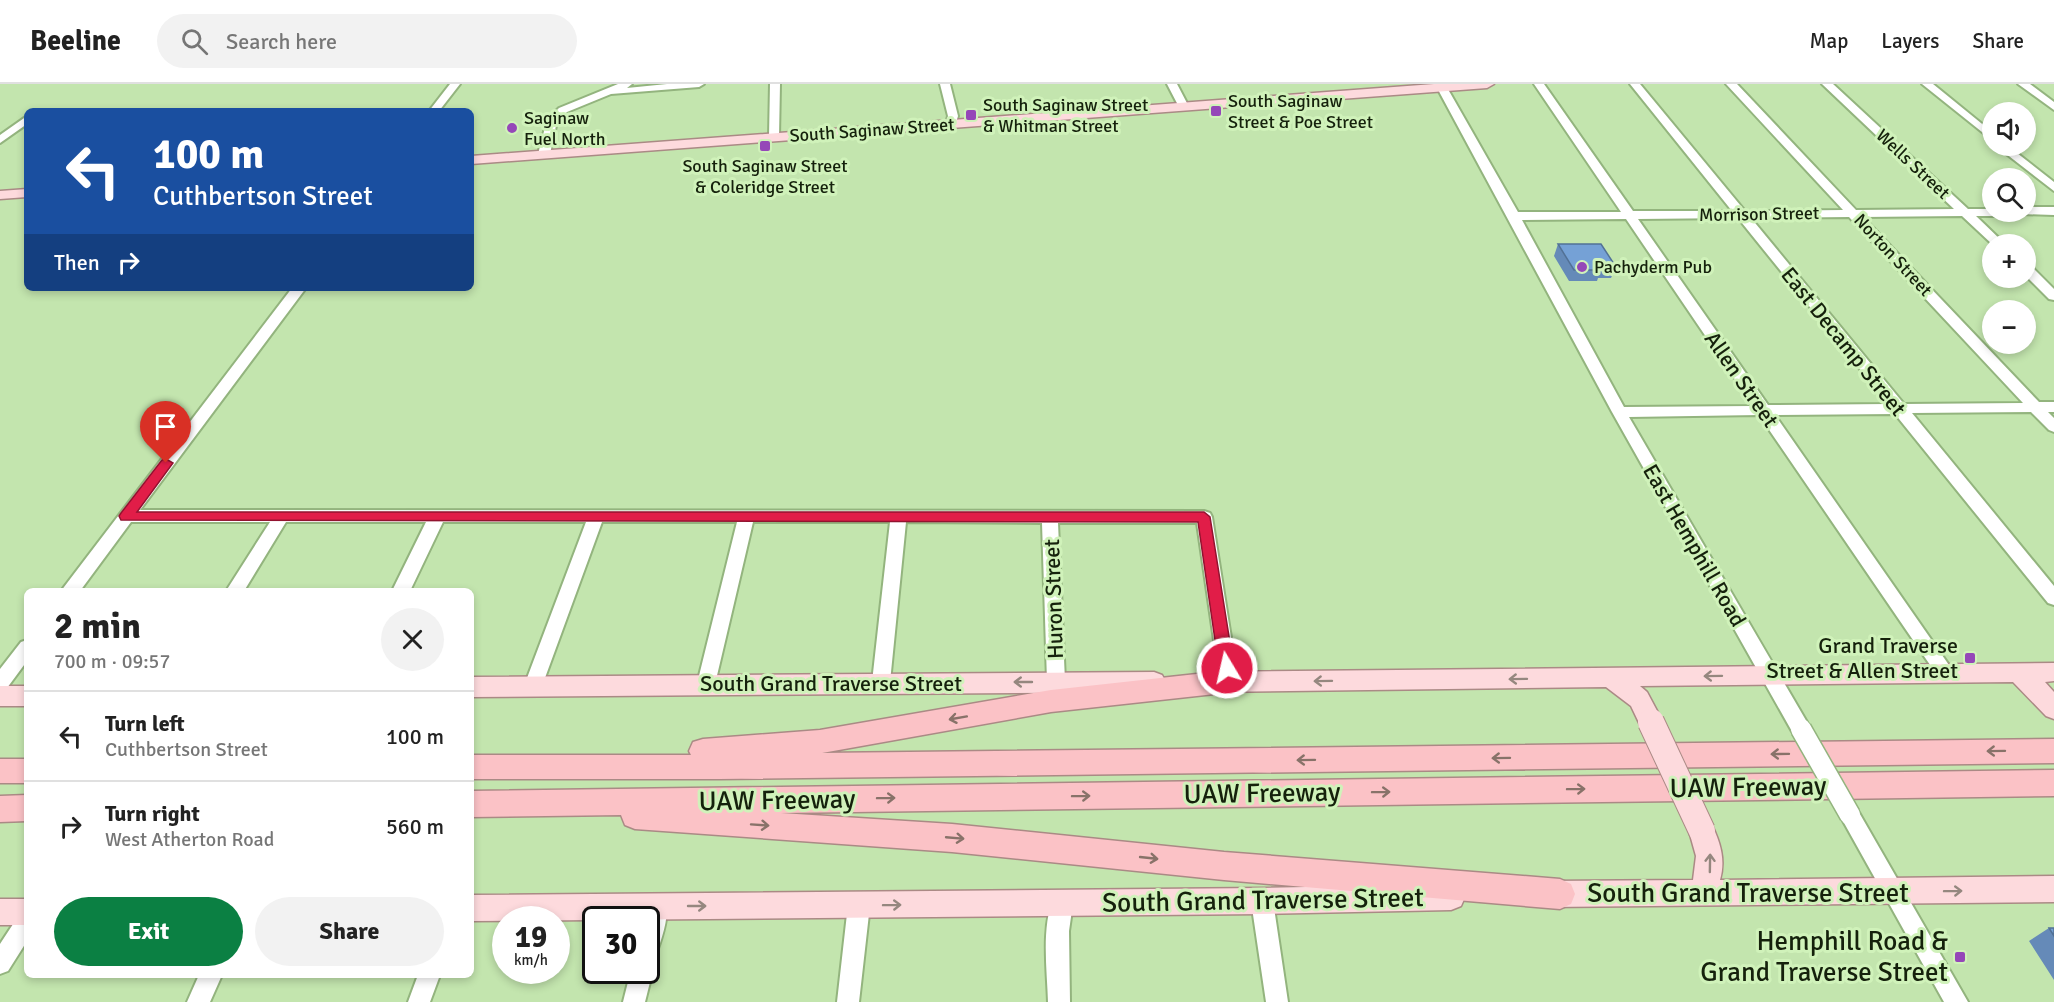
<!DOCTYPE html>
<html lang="en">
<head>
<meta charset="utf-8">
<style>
	body { margin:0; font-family:Signika,sans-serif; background:#f2f2f2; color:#222; height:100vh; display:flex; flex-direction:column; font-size:22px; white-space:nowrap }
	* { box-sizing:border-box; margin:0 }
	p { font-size:20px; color:#767676 }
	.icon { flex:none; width:33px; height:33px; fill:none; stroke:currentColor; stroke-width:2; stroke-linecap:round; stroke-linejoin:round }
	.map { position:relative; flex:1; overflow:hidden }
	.details { position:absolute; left:24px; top:504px; width:450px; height:390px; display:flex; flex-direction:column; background:#fff; border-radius:9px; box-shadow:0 3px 9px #0003 }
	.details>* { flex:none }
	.guide { position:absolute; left:24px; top:24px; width:450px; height:183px; border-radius:9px; box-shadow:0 3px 9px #0003; background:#1a4fa0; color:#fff; overflow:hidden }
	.buttons { position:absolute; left:1982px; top:18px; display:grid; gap:12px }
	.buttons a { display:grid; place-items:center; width:54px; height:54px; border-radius:50%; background:#fff; box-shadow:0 3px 9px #0003; font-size:30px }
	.speed { position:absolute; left:492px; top:822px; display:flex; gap:12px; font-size:30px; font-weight:700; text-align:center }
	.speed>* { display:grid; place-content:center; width:78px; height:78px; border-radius:50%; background:#fff; box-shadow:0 3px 9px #0003; line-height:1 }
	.speed small { font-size:15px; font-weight:400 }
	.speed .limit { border:3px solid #111; border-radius:9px; background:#fff; color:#111 }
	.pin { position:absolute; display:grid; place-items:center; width:51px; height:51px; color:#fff; margin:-62px -26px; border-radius:50% 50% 50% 0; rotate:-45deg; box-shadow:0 0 6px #0007 }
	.pin .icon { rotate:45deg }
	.me { position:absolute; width:66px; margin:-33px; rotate:351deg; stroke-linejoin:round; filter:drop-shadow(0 0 4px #0008) }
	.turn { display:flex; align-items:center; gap:21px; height:126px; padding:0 30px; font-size:27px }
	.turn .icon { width:78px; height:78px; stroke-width:2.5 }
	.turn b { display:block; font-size:42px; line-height:51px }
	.then { display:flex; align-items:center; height:57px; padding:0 30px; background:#0003; gap:12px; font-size:22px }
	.round { display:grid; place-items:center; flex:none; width:63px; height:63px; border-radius:32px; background:#f2f2f2 }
	.summary { display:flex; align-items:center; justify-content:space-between; height:102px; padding:0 30px }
	h1 { font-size:36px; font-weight:800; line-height:45px }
	.primary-button { display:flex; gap:12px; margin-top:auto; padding:12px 30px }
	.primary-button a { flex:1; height:69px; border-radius:36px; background:#0b8043; color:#fff; font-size:24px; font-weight:800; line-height:69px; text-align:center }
	.primary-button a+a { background:#f2f2f2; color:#222 }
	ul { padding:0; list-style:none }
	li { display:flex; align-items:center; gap:18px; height:90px; padding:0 30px; border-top:2px solid #e0e0e0 }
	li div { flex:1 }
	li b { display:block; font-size:22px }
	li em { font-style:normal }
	header { display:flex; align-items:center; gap:36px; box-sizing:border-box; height:84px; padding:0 30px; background:#fff; border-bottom:2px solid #e0e0e0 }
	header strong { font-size:28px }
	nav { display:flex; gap:33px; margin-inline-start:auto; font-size:21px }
	.search { width:420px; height:54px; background:#f2f2f2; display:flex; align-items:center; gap:15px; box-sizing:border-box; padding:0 21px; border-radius:33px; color:#767676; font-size:22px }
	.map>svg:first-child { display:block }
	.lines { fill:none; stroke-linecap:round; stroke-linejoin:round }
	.minor-casing { stroke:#93b47e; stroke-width:4 }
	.major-casing { stroke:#aa8a85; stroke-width:3 }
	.highway-casing { stroke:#aa8a85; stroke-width:3 }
	.minor { fill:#fff; fill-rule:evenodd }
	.major { fill:#fddadd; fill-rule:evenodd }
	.highway { fill:#fbc2c6; fill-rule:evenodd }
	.minor-bridge-casing { stroke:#93b47e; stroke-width:23; stroke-linecap:butt }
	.major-bridge-casing { stroke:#aa8a85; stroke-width:28; stroke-linecap:butt }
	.minor-bridge { stroke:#fff; stroke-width:20 }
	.major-bridge { stroke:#fddadd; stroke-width:26 }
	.wall { fill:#658ab8 }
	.building { fill:#75a1d6; stroke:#527196; stroke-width:1.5 }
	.oneway { stroke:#95877f }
	.oneway2 { stroke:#887269 }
	.route { fill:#e11d48; stroke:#92132f; stroke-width:1.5 }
	.poi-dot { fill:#9547b8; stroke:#d0f2ba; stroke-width:2 }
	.labels { text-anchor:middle; stroke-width:6; stroke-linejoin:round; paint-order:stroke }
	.far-poi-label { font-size:18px; fill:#15210c; stroke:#d0f2ba; text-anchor:start }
	.far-street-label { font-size:18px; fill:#15210c; stroke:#d0f2ba }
	.street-label { font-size:22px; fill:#15210c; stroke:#d0f2ba }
	.poi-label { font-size:22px; fill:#15210c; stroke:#d0f2ba; text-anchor:end }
	.near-street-label { font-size:27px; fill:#15210c; stroke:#d0f2ba }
	.near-poi-label { font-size:27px; fill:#15210c; stroke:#d0f2ba; text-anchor:end }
</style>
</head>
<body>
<header>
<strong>Beeline</strong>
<div class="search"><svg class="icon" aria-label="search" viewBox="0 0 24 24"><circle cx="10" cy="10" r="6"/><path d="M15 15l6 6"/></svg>Search here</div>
<nav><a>Map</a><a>Layers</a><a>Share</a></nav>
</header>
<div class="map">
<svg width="2054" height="918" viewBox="0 0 2054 918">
	<rect width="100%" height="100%" fill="#c3e5ae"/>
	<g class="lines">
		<defs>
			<path id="minor" d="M450,0H460L439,27H429Z
				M618,0H632L627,4L667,0H704L699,3L611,10L567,28L557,37L550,70L544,73L540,72L538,70L547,36L559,24Z
				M770,0H780L779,53L774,56L769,53Z
				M940,0H950L958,32L955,42H947L946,40L948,32Z
				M1167,0H1177L1189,23L1188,25H1180Z
				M1435,0H1445L1518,128H1621L1534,0H1544L1633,127H1732L1630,0H1640L1745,127L1843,126L1726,0H1737L1856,126L1954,125L1822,0H1833L1968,125H1992V128H2010L2004,132H1976L2005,160H1992L1962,132L1863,133L2039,318H2054V328H2048L2054,334V348L2049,346L2031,328L1912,329L2054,502V521L2048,519L1895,330L1775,331L1951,584L1954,589L1951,594L1945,596L1939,594L1759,331L1629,333L1811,645L1808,651L1801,653L1794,651L1612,328ZM1849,133L2023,319L1904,320L1751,134ZM1738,134L1888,320L1768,321L1638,135ZM1626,135L1753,322L1624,323L1522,136Z
				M1922,0H1933L1992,48V56Z
				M2018,0H2030L2054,18V26Z
				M27,32V40L0,59V51Z
				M1996,62H2008L2054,98V107Z
				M2025,123H2054V131L2021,130L2019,128H2025Z
				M2025,180L2030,181L2054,205V216L2049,215L2025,191Z
				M292,204H306L140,426L1204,427L1210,429L1212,433L1238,598L1236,603L1229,605L1222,603L1220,598L1197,439H1058L1065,597L1062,602L1056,604L1050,602L1047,597L1042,439L906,438L890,598L888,603L881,605L874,603L872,598L890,438H753L715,600L713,605L706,608L699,605L697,600L737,438H602L542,602L540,607L533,610L526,607L524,602L586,438H443L410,507H392L426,438H286L244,507H226L270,438H131L80,507H61Z
				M27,556V577L7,604L0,607V585L21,558Z
				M1850,722L1857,725L1968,918H1944L1843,737L1840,731L1843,725Z
				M1262,807L1270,810L1273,817L1288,918H1266L1251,817L1254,810Z
				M1062,809L1070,812L1073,819L1069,847L1070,918H1048C1047,885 1041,843 1054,812Z
				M859,811L867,814L870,821L859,918H837L848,821L851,814Z
				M657,813L665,816C671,831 660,860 654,875L647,877L653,886L645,918H623L631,886H646V836H643L649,816Z
				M27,828V857L8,887L0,890V860L19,831Z
				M199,891H222L210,918H187Z
				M418,891H440L430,918H408Z"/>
			<path id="major" d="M1434,0H1494L1487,4L471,80V72Z
				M27,105V113L0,115V107Z
				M2054,579V597L2045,598L2054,608V635L2046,632L2013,598L1640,602L1647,608L1663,638L1660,645L1651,648L1642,645L1631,622L1606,603L1210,608L1202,605L1198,598L1202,591L1210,588Z
				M1154,588L1162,591L1166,598L1162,605L1154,608L471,613V593Z
				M0,602H27V622H0Z
				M1702,735L1711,739C1720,758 1726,775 1720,796L2054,792V818L1548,823L1538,819L1534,810L1538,801L1548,797L1693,796L1696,772L1689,747L1693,739Z
				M1451,800L1461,804L1465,813L1461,822L1451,826L1262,830L471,837V811L1262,804Z
				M0,815H27V841H0Z"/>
			<path id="highway" d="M1224,587L1233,590L1237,598L1233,606L1224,609L1051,628L822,669L2054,655V679L719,695H471V671H691L689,667L693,658L703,655L820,646L1051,606Z
				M0,675H27V699H0Z
				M2054,686V712L781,729L952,740L1224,768L1560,795L1571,800L1575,810L1571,820L1560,825L1224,796L952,768L635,745L625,741L621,731L471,733V707Z
				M27,711V737L0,738V712Z"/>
		</defs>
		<use href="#minor" class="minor-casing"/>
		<use href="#major" class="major-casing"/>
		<use href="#highway" class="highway-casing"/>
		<use href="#minor" class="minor"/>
		<use href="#major" class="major"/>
		<use href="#highway" class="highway"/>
		<defs>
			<path id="minor-bridge" d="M1801,645L1850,731"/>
			<path id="major-bridge" d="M1651,638L1702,747"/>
		</defs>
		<use href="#minor-bridge" class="minor-bridge-casing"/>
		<use href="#major-bridge" class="major-bridge-casing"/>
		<use href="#minor-bridge" class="minor-bridge"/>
		<use href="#major-bridge" class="major-bridge"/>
	</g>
	<path class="wall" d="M1558,160L1616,183L1611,194H1598L1597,197H1569L1554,172Z
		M2049,844H2054V896L2029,857Z"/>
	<path class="building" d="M1558,160H1601L1616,183H1600L1602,186H1574Z
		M2049,844H2054V852Z"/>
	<defs><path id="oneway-shaft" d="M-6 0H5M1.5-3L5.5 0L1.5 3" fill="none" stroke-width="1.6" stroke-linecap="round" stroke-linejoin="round" transform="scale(1.5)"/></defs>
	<g class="oneway">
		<use href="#oneway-shaft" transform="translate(1713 592) rotate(179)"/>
		<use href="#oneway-shaft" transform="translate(1518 595) rotate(179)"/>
		<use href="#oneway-shaft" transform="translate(1323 597) rotate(179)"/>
		<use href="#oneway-shaft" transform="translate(1023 598) rotate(180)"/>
		<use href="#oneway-shaft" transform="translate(1710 779) rotate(-89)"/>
		<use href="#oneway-shaft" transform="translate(1953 807) rotate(-1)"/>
		<use href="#oneway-shaft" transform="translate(892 821) rotate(-1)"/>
		<use href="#oneway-shaft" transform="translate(697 822)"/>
	</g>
	<g class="oneway2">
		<use href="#oneway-shaft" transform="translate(958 634) rotate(170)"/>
		<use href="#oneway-shaft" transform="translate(1996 667) rotate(179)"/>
		<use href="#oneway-shaft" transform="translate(1780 670) rotate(179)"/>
		<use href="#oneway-shaft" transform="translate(1501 674) rotate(179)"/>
		<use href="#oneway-shaft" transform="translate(1306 676) rotate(179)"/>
		<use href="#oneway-shaft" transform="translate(1576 705) rotate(-1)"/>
		<use href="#oneway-shaft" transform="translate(1381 708) rotate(-1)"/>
		<use href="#oneway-shaft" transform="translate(1081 712) rotate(-1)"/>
		<use href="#oneway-shaft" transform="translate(886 714) rotate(-1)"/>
		<use href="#oneway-shaft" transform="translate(760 741) rotate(4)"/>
		<use href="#oneway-shaft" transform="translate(955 754) rotate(5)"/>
		<use href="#oneway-shaft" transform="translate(1149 774) rotate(6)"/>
	</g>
	<path class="route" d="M166,375L173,379L137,428H1204L1210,433L1234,584L1232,588H1222L1219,584L1198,438L121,436L119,432L121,429L162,376Z"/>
	<g class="poi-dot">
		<rect x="1210" y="21" width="12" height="12" rx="3"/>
		<rect x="965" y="25" width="12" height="12" rx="3"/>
		<circle cx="512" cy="44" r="6"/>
		<rect x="759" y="56" width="12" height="12" rx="3"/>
		<circle cx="1582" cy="183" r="6"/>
		<rect x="1964" y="568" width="12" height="12" rx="3"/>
		<rect x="1954" y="867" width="12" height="12" rx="3"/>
	</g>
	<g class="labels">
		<g class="far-poi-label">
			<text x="1228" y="23">South Saginaw<tspan x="1228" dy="21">Street &amp; Poe Street</tspan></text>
			<text x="983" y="27">South Saginaw Street<tspan x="983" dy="21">&amp; Whitman Street</tspan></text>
			<text x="524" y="40">Saginaw<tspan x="524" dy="21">Fuel North</tspan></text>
			<text x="765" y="88" text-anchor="middle">South Saginaw Street<tspan x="765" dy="21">&amp; Coleridge Street</tspan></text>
			<text x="1594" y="189">Pachyderm Pub</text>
		</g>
		<g class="far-street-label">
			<text transform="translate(872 46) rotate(-4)" y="6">South Saginaw Street</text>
			<text transform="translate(1913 80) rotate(43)" y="6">Wells Street</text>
			<text transform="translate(1759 130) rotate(-1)" y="6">Morrison Street</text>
			<text transform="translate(1893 171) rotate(47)" y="6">Norton Street</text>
		</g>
		<g class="street-label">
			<text transform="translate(1844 257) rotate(51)" y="8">East Decamp Street</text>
			<text transform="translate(1742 295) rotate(55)" y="8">Allen Street</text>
			<text transform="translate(1695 461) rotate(60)" y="8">East Hemphill Road</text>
			<text transform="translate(1053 515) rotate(-92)" y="8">Huron Street</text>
			<text x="831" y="607">South Grand Traverse Street</text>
		</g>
		<g class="poi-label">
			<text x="1958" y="569">Grand Traverse<tspan x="1958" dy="25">Street &amp; Allen Street</tspan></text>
		</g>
		<g class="near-street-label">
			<text transform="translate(1748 703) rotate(-1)" y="9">UAW Freeway</text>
			<text transform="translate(1262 709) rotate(-1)" y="9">UAW Freeway</text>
			<text transform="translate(777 716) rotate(-1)" y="9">UAW Freeway</text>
			<text x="1748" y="818">South Grand Traverse Street</text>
			<text transform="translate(1263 816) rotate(-1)" y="9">South Grand Traverse Street</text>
		</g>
		<g class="near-poi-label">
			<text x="1948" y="866">Hemphill Road &amp;<tspan x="1948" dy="31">Grand Traverse Street</tspan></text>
		</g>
	</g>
</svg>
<div class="buttons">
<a><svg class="icon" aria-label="sound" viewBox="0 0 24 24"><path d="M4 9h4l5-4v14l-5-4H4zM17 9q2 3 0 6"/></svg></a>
<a><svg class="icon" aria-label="search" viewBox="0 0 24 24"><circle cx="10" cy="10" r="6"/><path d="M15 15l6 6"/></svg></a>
<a>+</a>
<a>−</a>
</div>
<div class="speed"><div>19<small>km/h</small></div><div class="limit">30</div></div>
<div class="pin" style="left:166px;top:379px;background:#d93025"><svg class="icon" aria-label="arrive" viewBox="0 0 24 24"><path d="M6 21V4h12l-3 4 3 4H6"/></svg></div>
<svg class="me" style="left:1227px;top:584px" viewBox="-20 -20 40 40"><circle r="17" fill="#e11d48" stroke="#fff" stroke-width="3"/><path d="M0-11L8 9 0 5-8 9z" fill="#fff"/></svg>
<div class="guide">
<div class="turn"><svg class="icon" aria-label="left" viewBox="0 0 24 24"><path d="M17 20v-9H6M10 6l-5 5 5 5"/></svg><div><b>100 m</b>Cuthbertson Street</div></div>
<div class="then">Then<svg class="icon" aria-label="right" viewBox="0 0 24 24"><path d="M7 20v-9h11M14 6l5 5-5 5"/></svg></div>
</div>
<section class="details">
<div class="summary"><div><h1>2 min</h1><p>700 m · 09:57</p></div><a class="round"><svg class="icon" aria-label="close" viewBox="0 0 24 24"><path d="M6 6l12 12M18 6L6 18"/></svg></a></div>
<ul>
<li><svg class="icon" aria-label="left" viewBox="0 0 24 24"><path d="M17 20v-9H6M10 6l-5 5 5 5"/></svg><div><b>Turn left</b><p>Cuthbertson Street</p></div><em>100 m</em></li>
<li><svg class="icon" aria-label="right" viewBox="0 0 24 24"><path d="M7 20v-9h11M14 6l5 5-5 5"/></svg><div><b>Turn right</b><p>West Atherton Road</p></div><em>560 m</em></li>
</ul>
<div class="primary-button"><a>Exit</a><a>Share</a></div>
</section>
</div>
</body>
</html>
